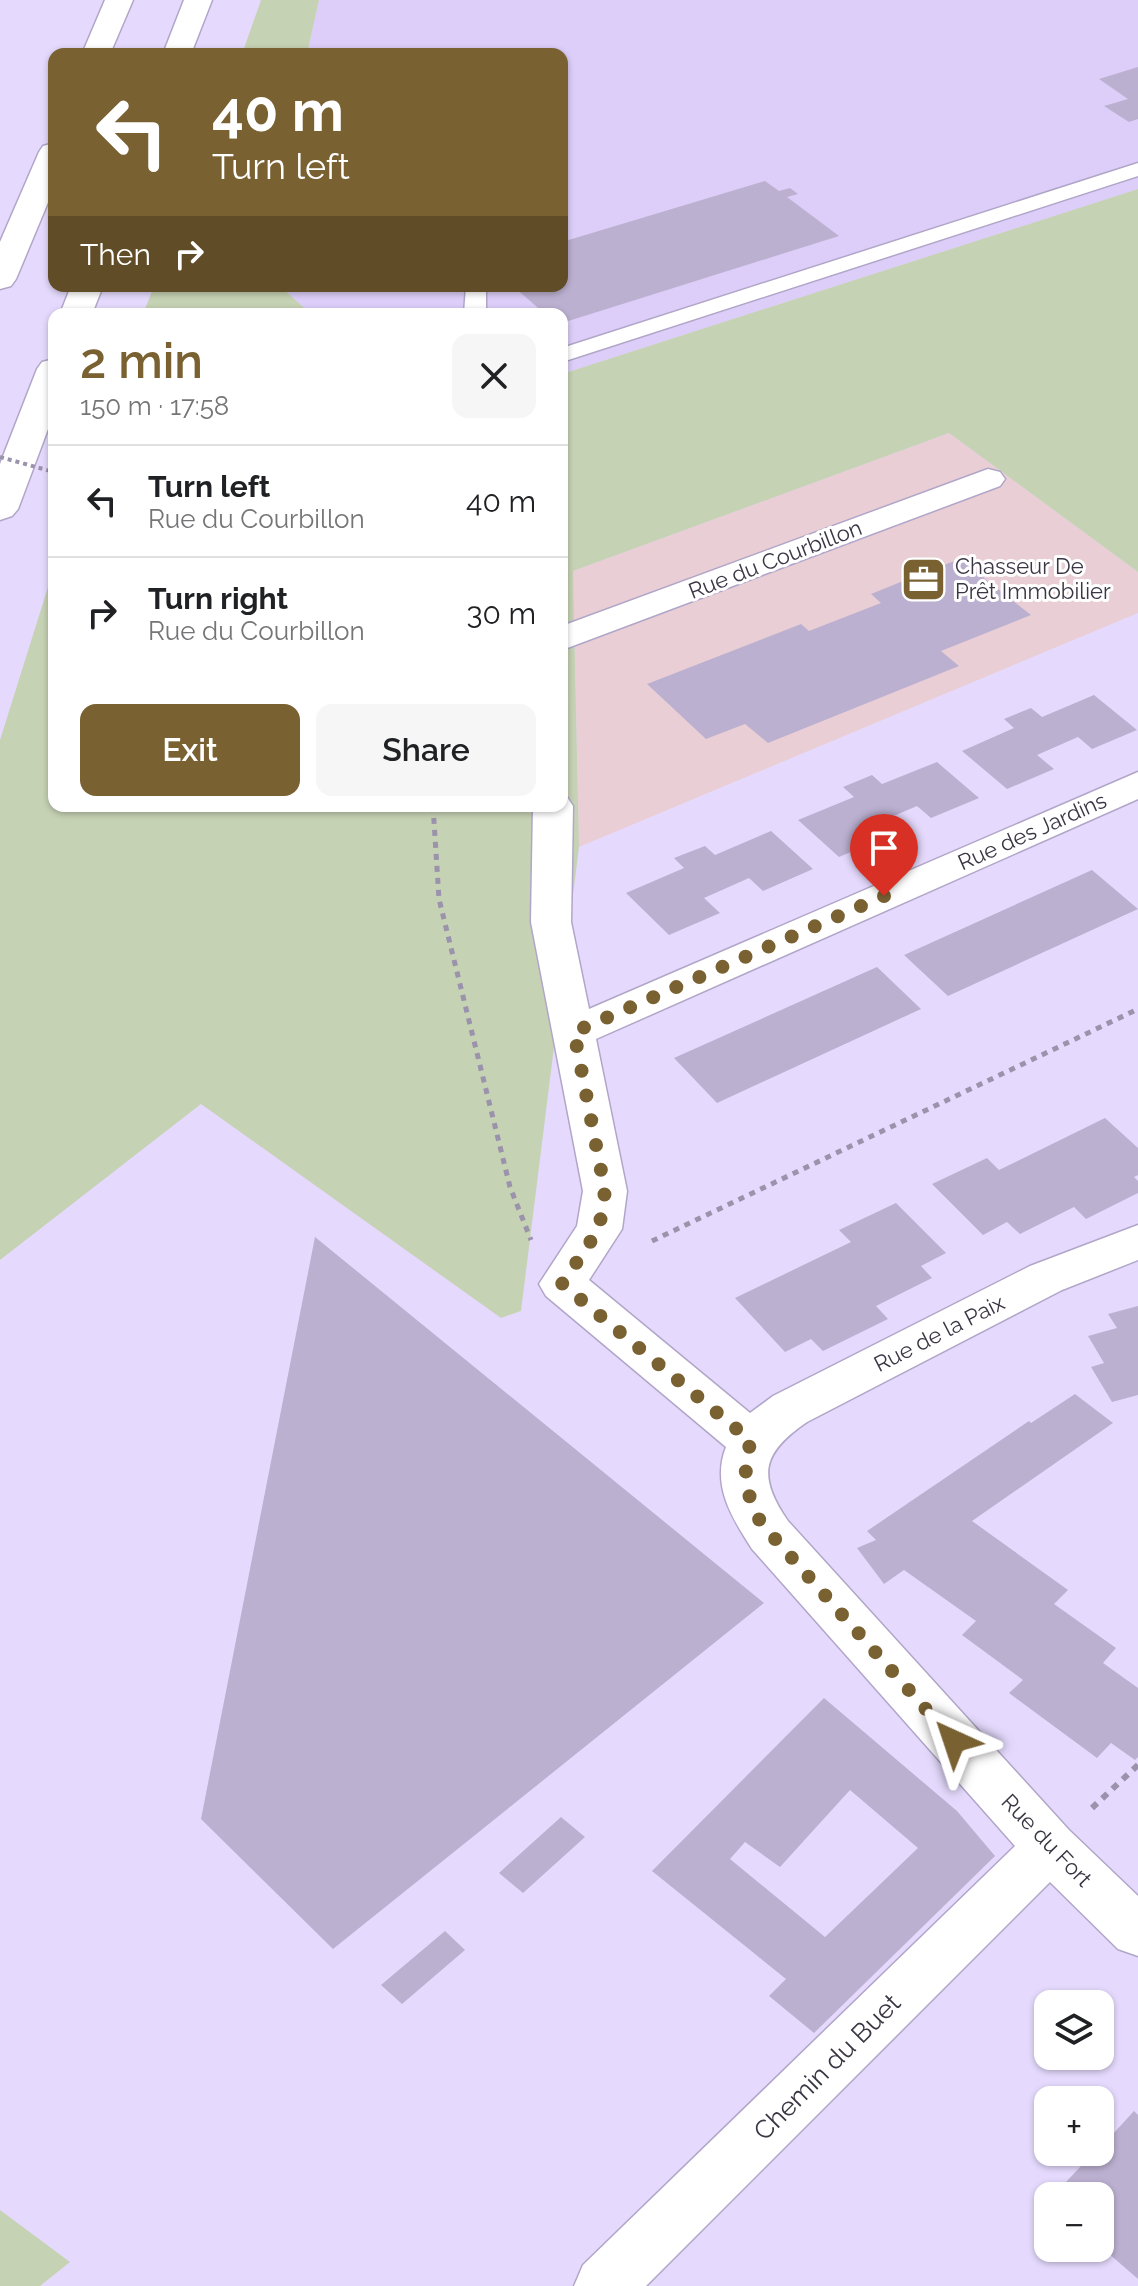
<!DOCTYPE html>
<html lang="en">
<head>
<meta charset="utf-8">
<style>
	body { margin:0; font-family:Raleway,sans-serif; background:#f6f6f6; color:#202124; height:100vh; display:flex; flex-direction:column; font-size:30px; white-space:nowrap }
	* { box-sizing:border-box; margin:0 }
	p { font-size:26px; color:#757577 }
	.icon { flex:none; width:44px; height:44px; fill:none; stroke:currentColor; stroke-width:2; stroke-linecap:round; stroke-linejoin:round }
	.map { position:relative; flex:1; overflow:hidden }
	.side { position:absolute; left:48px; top:308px; width:520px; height:504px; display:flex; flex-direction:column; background:#fff; border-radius:16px; box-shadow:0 2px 6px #0004 }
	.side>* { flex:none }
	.banner { position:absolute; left:48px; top:48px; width:520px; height:244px; border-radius:16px; box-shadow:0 2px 6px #0004; background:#796132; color:#fff; overflow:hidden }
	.buttons { position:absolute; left:1034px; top:1990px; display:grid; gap:16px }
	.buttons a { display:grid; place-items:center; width:80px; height:80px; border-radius:16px; background:#fff; box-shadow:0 2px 6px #0004; font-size:40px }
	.pin { position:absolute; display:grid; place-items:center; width:68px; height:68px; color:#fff; margin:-82px -34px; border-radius:50% 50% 50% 0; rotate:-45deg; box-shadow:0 0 8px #0007 }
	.pin .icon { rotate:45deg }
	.me { position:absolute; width:88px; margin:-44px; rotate:318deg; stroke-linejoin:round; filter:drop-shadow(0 0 6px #0008) }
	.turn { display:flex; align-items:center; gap:28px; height:168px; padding:0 32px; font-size:36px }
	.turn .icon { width:104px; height:104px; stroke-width:2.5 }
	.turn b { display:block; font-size:56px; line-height:68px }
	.then { display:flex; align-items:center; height:76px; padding:0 32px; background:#0003; gap:16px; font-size:30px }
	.round { display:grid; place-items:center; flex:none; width:84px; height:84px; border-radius:16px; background:#f6f6f6 }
	.overview { display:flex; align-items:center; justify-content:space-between; height:136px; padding:0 32px }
	h1 { font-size:48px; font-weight:600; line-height:60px; color:#796132 }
	.button { display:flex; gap:16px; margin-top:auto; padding:16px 32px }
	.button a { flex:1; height:92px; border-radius:16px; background:#796132; color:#fff; font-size:32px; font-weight:600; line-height:92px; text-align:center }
	.button a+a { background:#f6f6f6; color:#202124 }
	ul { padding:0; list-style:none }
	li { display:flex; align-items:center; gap:24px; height:112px; padding:0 32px; border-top:2px solid #e0e0e0 }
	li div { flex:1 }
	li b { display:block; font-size:30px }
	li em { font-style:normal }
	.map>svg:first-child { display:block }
	.commercial { fill:#e9cfd5 }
	.built { fill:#dccef8 }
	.green { fill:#c6d2b4 }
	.building { fill:#bbb0d0; fill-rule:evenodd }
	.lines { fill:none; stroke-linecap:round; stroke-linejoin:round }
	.lane-casing { stroke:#b1a6c8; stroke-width:3 }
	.street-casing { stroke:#b1a6c8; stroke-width:3 }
	.highway-casing { stroke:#b1a6c8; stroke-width:3 }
	.path-far1 { stroke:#9b92ac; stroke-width:5; stroke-dasharray:6 6; stroke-linecap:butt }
	.path { stroke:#9b92ac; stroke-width:6; stroke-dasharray:7 7; stroke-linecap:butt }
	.lane { fill:#fff; fill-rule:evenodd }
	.street { fill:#fff; fill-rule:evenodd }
	.highway { fill:#fff; fill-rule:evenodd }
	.path-bridge { stroke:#9b92ac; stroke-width:4; stroke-dasharray:4 4; stroke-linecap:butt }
	.route { stroke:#796132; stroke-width:14; stroke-dasharray:0 25.2 }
	.labels { text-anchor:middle; stroke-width:6; stroke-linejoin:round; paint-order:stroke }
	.street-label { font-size:22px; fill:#3b3644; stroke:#fff }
	.poi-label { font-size:22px; fill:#3b3644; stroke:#fff; text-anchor:start }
	.near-street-label { font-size:26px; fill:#3b3644; stroke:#fff }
</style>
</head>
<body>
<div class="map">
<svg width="1138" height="2286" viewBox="0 0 1138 2286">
	<rect width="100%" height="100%" fill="#e5dafd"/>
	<path class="commercial" d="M949,433L1138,572V613L579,847L573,571Z"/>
	<path class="built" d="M319,0H1138V189L562,374V314H311L280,286H562V54H307Z"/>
	<path class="green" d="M261,0H319L307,54H242Z
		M1138,189V572L949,433L573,571L579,847L521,1311L501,1318L201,1104L0,1260V740L54,568V806H562V374Z
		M154,286H280L311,314H143Z
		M0,2210L70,2262L40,2286H0Z"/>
	<path class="building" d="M1138,67V119L1129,122L1104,106L1128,99L1099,79Z
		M765,181L779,191L790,188L798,194L787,197L839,236L562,323V314H545L513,286H562V242Z
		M960,559L1031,615L941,651L959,666L768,743L745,724L706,739L647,684L801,624L809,631L881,603L871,594L908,579L903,575L917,570L922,573Z
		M1094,695L1137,730L1092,749L1078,737L1037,755L1054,769L1007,789L962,751L1014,728L1004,719L1031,708L1042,717Z
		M937,762L979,798L931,818L917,806L875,824L889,836L839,857L798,820L854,797L843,787L872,775L882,784Z
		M771,831L813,869L763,891L749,878L704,898L720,913L669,935L626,893L684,868L674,858L705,846L715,855Z
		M1092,870L1138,909L948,996L904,955Z
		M877,967L921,1009L717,1103L674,1058Z
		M1105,1118L1138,1148V1175L1134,1177L1138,1181V1193L1086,1219L1074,1207L1020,1234L1007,1222L983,1235L932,1184L987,1158L999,1170Z
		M896,1203L946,1253L921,1266L932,1278L876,1306L888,1319L823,1351L811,1339L785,1352L735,1298L851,1242L839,1230Z
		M315,1237L764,1603L333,1949L201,1819Z
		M1138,1306V1395L1112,1402L1091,1367L1104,1363L1088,1336L1117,1328L1108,1314Z
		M1075,1394L1113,1423L972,1521L1068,1590L1054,1604L1116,1648L1103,1663L1138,1688V1757L1135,1760L1111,1743L1097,1758L1009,1693L1023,1680L962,1635L976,1621L904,1570L884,1584L857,1548L876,1540L867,1531L1029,1421L1031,1423Z
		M824,1698L957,1811L995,1856L814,2033L769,1996L786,1979L652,1871ZM850,1790L918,1848L825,1937L730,1859L745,1842L780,1867Z
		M561,1817L585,1837L523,1893L499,1873Z
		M445,1931L465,1950L402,2004L381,1985Z
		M1134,2111L1138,2115V2279L1100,2246V2196H1053L1094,2152H1100V2131L1104,2126L1113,2134Z"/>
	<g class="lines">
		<defs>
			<path id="lane" d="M1138,163V176L562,362V348Z
				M486,286V314H464L466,286Z"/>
			<path id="street" d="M988,469L1000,472L1005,479L1000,486L562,650V626Z
				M1138,772V799L596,1039L627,1191L622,1229L589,1280L750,1413L773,1396L1030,1266L1138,1225V1260L1062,1290L807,1422C763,1452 756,1475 788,1521L1069,1830L1138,1896V1956L1118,1949L1050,1882L646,2286H574L583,2265L1015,1846L752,1549C732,1518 711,1485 726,1447L546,1296L539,1284L577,1226L583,1191L531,922L533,806H562V796L567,797L573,806L571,922L589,1009Z"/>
			<path id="highway" d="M105,0H133L110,54H82Z
				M184,0H212L191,54H163Z
				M54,143V188L16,279L11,286L0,289V242L39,152L43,146Z
				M71,286H103L92,314H60Z
				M54,359V413L18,509L12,516L0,520V464L37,369L42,362Z"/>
		</defs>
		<use href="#lane" class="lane-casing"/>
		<use href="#street" class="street-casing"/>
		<use href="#highway" class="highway-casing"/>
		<path class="path-far1" d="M433,806L439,899L510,1187L531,1240
			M652,1241L1138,1009"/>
		<path class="path" d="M1092,1808L1138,1765"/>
		<use href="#lane" class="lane"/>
		<use href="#street" class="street"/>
		<use href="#highway" class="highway"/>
		<path class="path-bridge" d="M0,457L54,472"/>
	</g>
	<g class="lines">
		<path class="route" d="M884,896L574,1032L605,1191L599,1229L562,1284L751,1441C741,1472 746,1495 761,1523L954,1741"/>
	</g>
	<defs>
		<symbol id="office-square" viewBox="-11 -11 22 22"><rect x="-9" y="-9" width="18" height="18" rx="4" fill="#796132" stroke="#fff"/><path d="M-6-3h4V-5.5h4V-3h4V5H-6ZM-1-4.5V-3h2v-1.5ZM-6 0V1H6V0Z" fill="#fff"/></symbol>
	</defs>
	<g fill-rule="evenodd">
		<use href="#office-square" x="898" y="554" width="51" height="51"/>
	</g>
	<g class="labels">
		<g class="street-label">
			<text transform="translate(775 559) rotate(-21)" y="8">Rue du Courbillon</text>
			<text transform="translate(1032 831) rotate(-24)" y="8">Rue des Jardins</text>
			<text transform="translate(939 1333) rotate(-27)" y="8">Rue de la Paix</text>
			<text transform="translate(1047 1840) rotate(46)" y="8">Rue du Fort</text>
		</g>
		<g class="poi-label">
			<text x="955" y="574">Chasseur De<tspan x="955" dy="25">Prêt Immobilier</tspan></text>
		</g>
		<g class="near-street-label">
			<text transform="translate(827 2067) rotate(-45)" y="9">Chemin du Buet</text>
		</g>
	</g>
</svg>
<div class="buttons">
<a><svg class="icon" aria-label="layers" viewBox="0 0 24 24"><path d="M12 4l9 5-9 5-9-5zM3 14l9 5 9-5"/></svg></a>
<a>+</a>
<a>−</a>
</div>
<div class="pin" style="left:884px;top:896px;background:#d93025"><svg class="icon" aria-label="arrive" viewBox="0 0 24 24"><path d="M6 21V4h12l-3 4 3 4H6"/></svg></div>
<svg class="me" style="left:954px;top:1741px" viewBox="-20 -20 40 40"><path d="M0-17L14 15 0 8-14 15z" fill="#796132" stroke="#fff" stroke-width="4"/></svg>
<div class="banner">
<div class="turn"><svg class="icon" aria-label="left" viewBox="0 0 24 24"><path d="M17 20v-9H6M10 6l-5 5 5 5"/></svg><div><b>40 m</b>Turn left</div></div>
<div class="then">Then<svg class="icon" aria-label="right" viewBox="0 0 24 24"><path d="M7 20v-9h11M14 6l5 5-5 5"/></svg></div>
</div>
<section class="side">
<div class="overview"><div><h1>2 min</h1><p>150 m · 17:58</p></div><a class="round"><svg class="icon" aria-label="close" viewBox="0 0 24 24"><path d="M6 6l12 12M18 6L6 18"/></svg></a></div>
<ul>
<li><svg class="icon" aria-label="left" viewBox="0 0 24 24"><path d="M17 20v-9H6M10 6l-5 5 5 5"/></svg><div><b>Turn left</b><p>Rue du Courbillon</p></div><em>40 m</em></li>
<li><svg class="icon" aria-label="right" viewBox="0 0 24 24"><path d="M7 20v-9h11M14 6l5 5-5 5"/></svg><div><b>Turn right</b><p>Rue du Courbillon</p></div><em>30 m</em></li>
</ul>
<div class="button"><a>Exit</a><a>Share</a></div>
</section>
</div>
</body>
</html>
